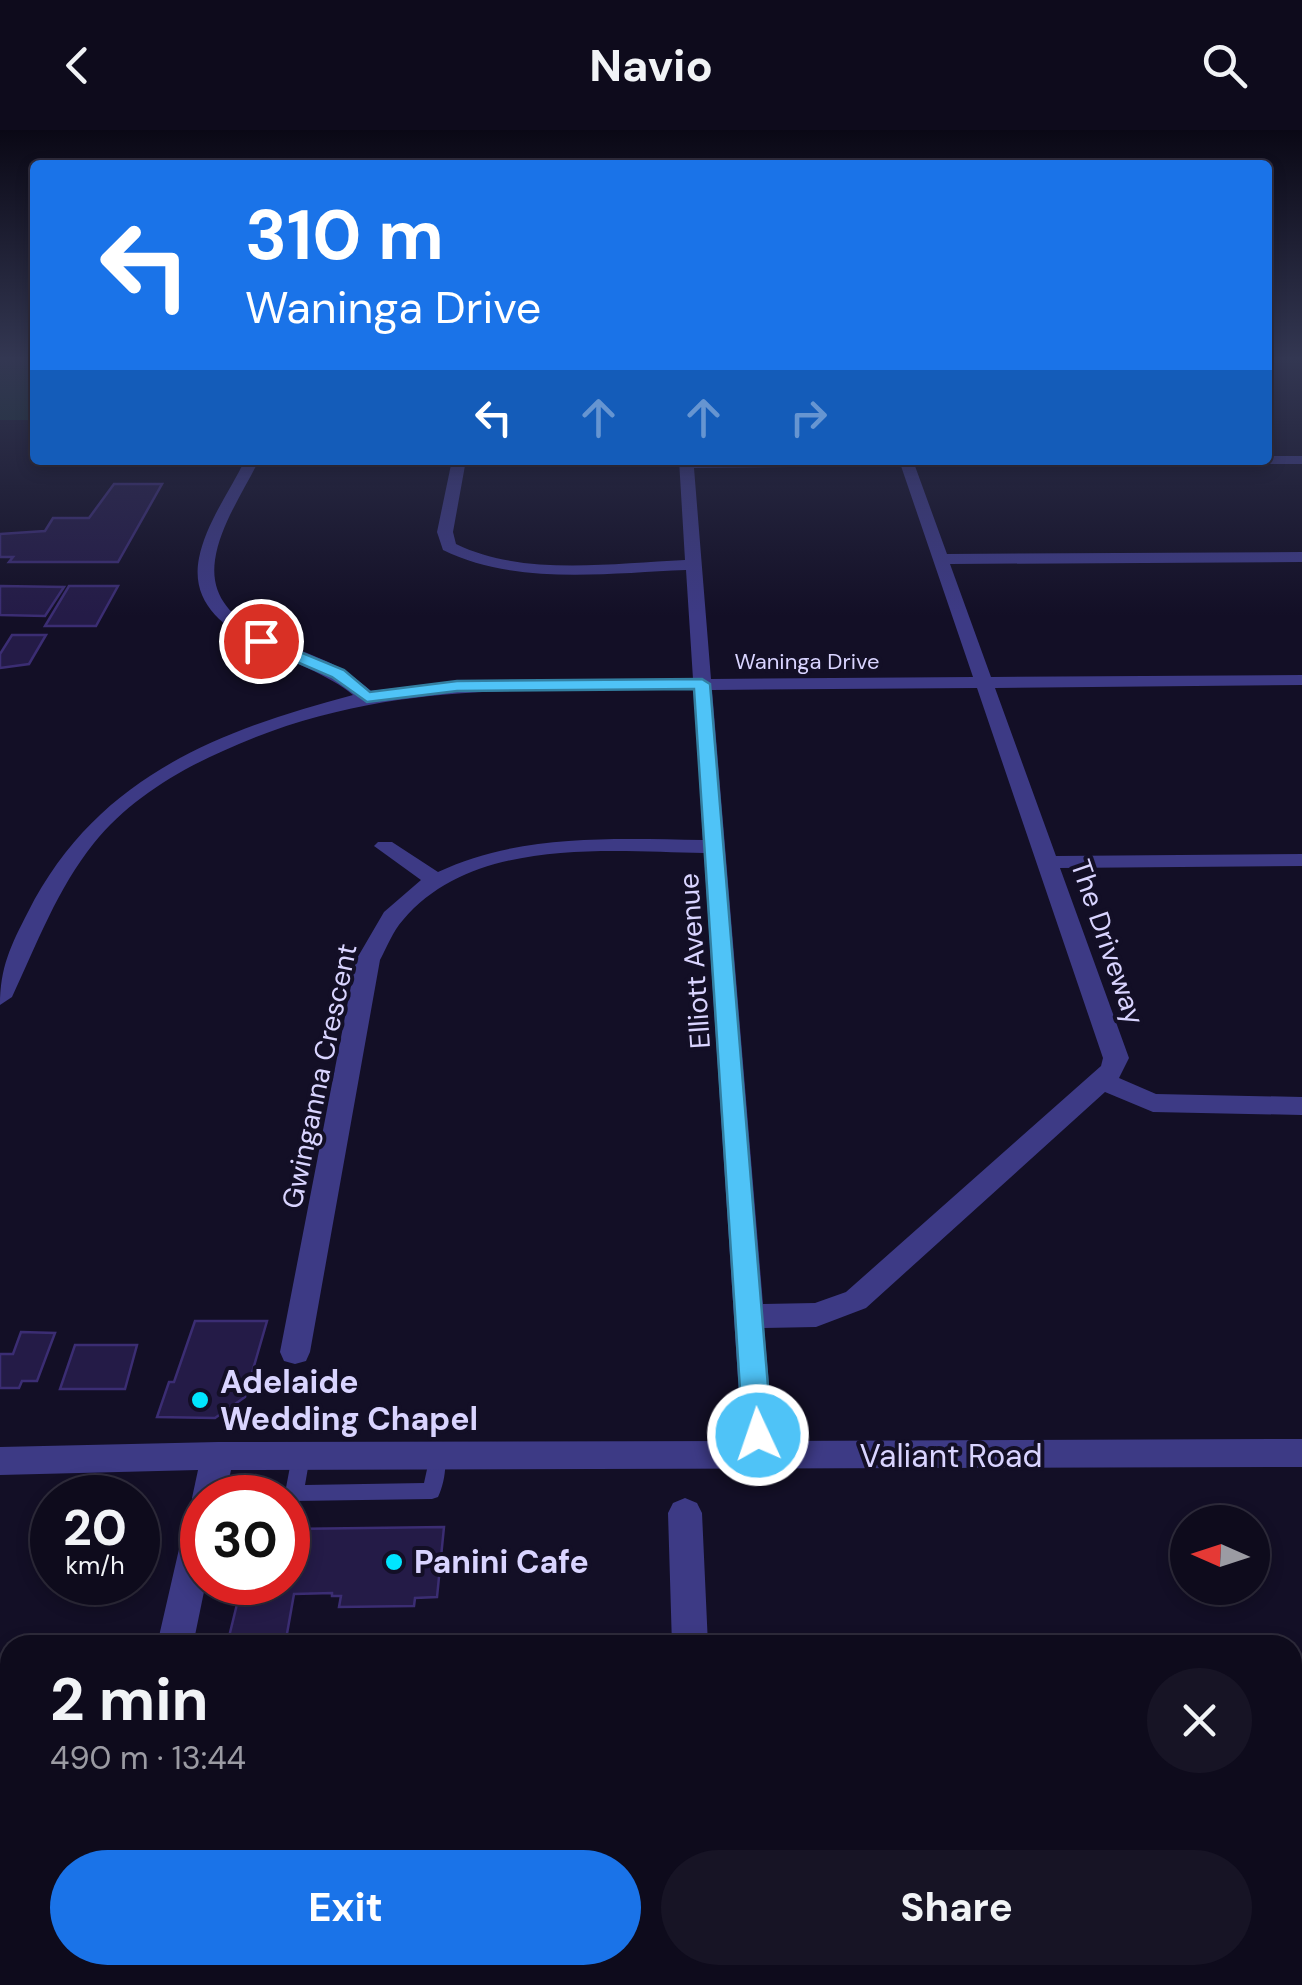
<!DOCTYPE html>
<html lang="en">
<head>
<meta charset="utf-8">
<style>
	body { margin:0; font-family:"DM Sans",sans-serif; background:#171425; color:#f1f3f6; height:100vh; display:flex; flex-direction:column; font-size:38px; white-space:nowrap }
	* { box-sizing:border-box; margin:0 }
	p { font-size:32px; color:#9b9ba3 }
	.icon { flex:none; width:55px; height:55px; fill:none; stroke:currentColor; stroke-width:2; stroke-linecap:round; stroke-linejoin:round }
	.map { position:relative; flex:1; overflow:hidden }
	.drawer { position:absolute; left:0px; top:1505px; width:1302px; height:350px; display:flex; flex-direction:column; background:#0e0b1c; border-radius:30px 30px 0 0; box-shadow:0 5px 15px #0003,0 0 0 2px #2e2b3b }
	.drawer>* { flex:none }
	.top-card { position:absolute; left:30px; top:30px; width:1242px; height:305px; border-radius:10px; box-shadow:0 5px 15px #0003,0 0 0 2px #2e2b3b; background:#1a73e8; color:#fff; overflow:hidden }
	.needle { width:65px; rotate:273deg }
	.fabs { position:absolute; left:1170px; top:1375px; display:grid; gap:20px }
	.fabs a { display:grid; place-items:center; width:100px; height:100px; border-radius:50%; background:#0e0b1c; box-shadow:0 5px 15px #0003,0 0 0 2px #2e2b3b; font-size:50px }
	.speed { position:absolute; left:30px; top:1345px; display:flex; gap:20px; font-size:50px; font-weight:700; text-align:center }
	.speed>* { display:grid; place-content:center; width:130px; height:130px; border-radius:50%; background:#0e0b1c; box-shadow:0 5px 15px #0003,0 0 0 2px #2e2b3b; line-height:1 }
	.speed small { font-size:25px; font-weight:400 }
	.speed .limit { border:15px solid #d22; background:#fff; color:#111 }
	.pin { position:absolute; display:grid; place-items:center; width:85px; height:85px; color:#fff; margin:-42px; border:5px solid #fff; border-radius:50%; box-shadow:0 2px 10px #0007 }
	.me { position:absolute; width:110px; margin:-55px; rotate:357deg; stroke-linejoin:round; filter:drop-shadow(0 0 8px #0008) }
	.turn { display:flex; align-items:center; gap:35px; height:210px; padding:0 50px; font-size:45px }
	.turn .icon { width:130px; height:130px; stroke-width:2.5 }
	.turn b { display:block; font-size:70px; line-height:85px }
	.lanes { display:flex; align-items:center; height:95px; padding:0 50px; background:#0003; justify-content:center; gap:50px; direction:ltr }
	.lanes .off { opacity:.35 }
	.round { display:grid; place-items:center; flex:none; width:105px; height:105px; border-radius:52px; background:#171425 }
	.summary { display:flex; align-items:center; justify-content:space-between; height:170px; padding:0 50px }
	h1 { font-size:60px; font-weight:700; line-height:75px }
	.cta { display:flex; gap:20px; margin-top:auto; padding:20px 50px }
	.cta a { flex:1; height:115px; border-radius:60px; background:#1a73e8; color:#fff; font-size:40px; font-weight:700; line-height:115px; text-align:center }
	.cta a+a { background:#171425; color:#f1f3f6 }
	header { display:flex; justify-content:space-between; align-items:center; height:130px; padding:0 50px; background:#0e0b1c; font-size:45px; font-weight:700 }
	.map>svg:first-child { display:block }
	.green { fill:#12302f }
	.building { fill:#241b47; stroke:#3b2d73; stroke-width:2.5 }
	.lines { fill:none; stroke-linecap:round; stroke-linejoin:round }
	.lane { fill:#3d3a85; fill-rule:evenodd }
	.street { fill:#3d3a85; fill-rule:evenodd }
	.route { fill:#4fc3f7; stroke:#337fa1; stroke-width:2.5 }
	.poi-dot { fill:#00e5ff; stroke:#130f26; stroke-width:4 }
	.labels { text-anchor:middle; stroke-width:8; stroke-linejoin:round; paint-order:stroke }
	.far-street-label { font-size:22px; fill:#d9d4ff; stroke:#130f26 }
	.street-label { font-size:28px; fill:#d9d4ff; stroke:#130f26 }
	.near-poi-label { font-size:32px; font-weight:bold; fill:#d9d4ff; stroke:#130f26; text-anchor:start }
	.near-street-label { font-size:32px; fill:#d9d4ff; stroke:#130f26 }
</style>
</head>
<body>
<header><svg class="icon" aria-label="back" viewBox="0 0 24 24"><path d="M15 5l-7 7 7 7"/></svg>Navio<svg class="icon" aria-label="search" viewBox="0 0 24 24"><circle cx="10" cy="10" r="6"/><path d="M15 15l6 6"/></svg></header>
<div class="map">
<svg width="1302" height="1855" viewBox="0 0 1302 1855">
	<rect width="100%" height="100%" fill="#130f26"/>
	<path class="green" d="M0,226H35V290H0Z"/>
	<path class="building" d="M114,354H162L118,432H9L13,427H0V404L45,401L53,388H89Z
		M0,456L64,457L45,486L0,485Z
		M69,456H118L96,496H45Z
		M12,505H46L29,534L0,538V524Z
		M195,1191H267L245,1267L215,1288L157,1287L169,1252H174Z
		M21,1202L55,1203L37,1251H22L19,1258H0V1224H13Z
		M75,1215H137L125,1259H60Z
		M444,1397L437,1467L415,1468L414,1476L339,1477L341,1466H332V1463L294,1464L285,1515H227L239,1466H249L252,1452H288V1399Z"/>
	<g class="lines">
		<path class="lane" d="M301,1318L307,1321L310,1326L305,1355L424,1353L431,1321L437,1318L443,1321C448,1333 444,1355 438,1367L432,1369L294,1371L288,1369L285,1363L292,1326L295,1321Z
			M413,1505L420,1507L422,1515H364L367,1508L374,1506Z"/>
		<path class="street" d="M1268,326H1302V334H1195L1188,330H1268Z
			M245,330H259C244,361 220,395 215,430C206,494 281,510 326,531C343,539 357,549 371,561L457,551L693,549L686,440C607,443 517,456 443,420L437,402L452,330H466L453,402L456,414C524,447 612,433 685,430L679,330H1040L1033,334L915,336L947,424L1302,422V432L950,434L991,547L1302,545V555L995,558L1056,726L1302,724V736L1060,738L1129,928L1119,948L1156,964L1302,967V985L1153,982L1105,962L866,1178L816,1197L764,1198L774,1311L1302,1309V1337L231,1340L225,1368H202V1452H206L193,1515H157L185,1393L190,1382L199,1379L192,1368L198,1340L0,1345V1317L218,1312L742,1311L704,723C607,721 473,707 403,790C393,801 387,817 380,830L310,1222L306,1231L295,1234L284,1231L280,1222L356,830L384,782L421,750L374,716L378,712H392L438,742C520,703 615,709 703,710L694,560C526,561 381,549 223,621C175,642 127,672 94,713C57,759 37,814 12,867L0,875C0,837 11,815 28,782C96,648 216,601 353,565C306,524 183,510 199,428C206,393 230,361 245,330ZM901,336L973,547L711,549L694,338ZM977,558L1103,928L1101,936L846,1162L815,1173L763,1174L712,560Z
			M685,1368L697,1373L702,1383L708,1515H672L668,1383L673,1373Z
			M1292,1830H1302V1855H1024L1028,1845H1292Z
			M80,1845H122L119,1855H77Z
			M680,1845H722V1855H680Z"/>
	</g>
	<linearGradient id="sky" x2="0" y2="1"><stop stop-color="#0a0815"/><stop offset="0.47" stop-color="#333752"/><stop offset="1" stop-color="#333752" stop-opacity="0"/></linearGradient>
	<rect width="1302" height="486" fill="url(#sky)"/>
	<path class="route" d="M255,508H266L344,540L370,562L457,551L702,549L710,554L772,1305L768,1314L758,1317L747,1314L743,1305L694,559L457,561L367,572L332,547L255,514Z"/>
	<g class="poi-dot">
		<circle cx="200" cy="1270" r="10"/>
		<circle cx="394" cy="1432" r="10"/>
	</g>
	<g class="labels">
		<g class="far-street-label">
			<text x="807" y="539">Waninga Drive</text>
		</g>
		<g class="street-label">
			<text transform="translate(1108 812) rotate(71)" y="10">The Driveway</text>
			<text transform="translate(694 831) rotate(-94)" y="10">Elliott Avenue</text>
			<text transform="translate(319 946) rotate(-78)" y="10">Gwinganna Crescent</text>
		</g>
		<g class="near-poi-label">
			<text x="220" y="1263">Adelaide<tspan x="220" dy="37">Wedding Chapel</tspan></text>
			<text x="414" y="1443">Panini Cafe</text>
		</g>
		<g class="near-street-label">
			<text x="951" y="1337">Valiant Road</text>
		</g>
	</g>
</svg>
<div class="fabs">
<a><svg class="needle" viewBox="-14 -14 28 28"><path d="M0-13l5 13h-10z" fill="#e53935"/><path d="M0 13l5-13h-10z" fill="#9b9ba3"/></svg></a>
</div>
<div class="speed"><div>20<small>km/h</small></div><div class="limit">30</div></div>
<div class="pin" style="left:261px;top:511px;background:#d93025"><svg class="icon" aria-label="arrive" viewBox="0 0 24 24"><path d="M6 21V4h12l-3 4 3 4H6"/></svg></div>
<svg class="me" style="left:758px;top:1305px" viewBox="-20 -20 40 40"><circle r="17" fill="#4fc3f7" stroke="#fff" stroke-width="3"/><path d="M0-11L8 9 0 5-8 9z" fill="#fff"/></svg>
<div class="top-card">
<div class="turn"><svg class="icon" aria-label="left" viewBox="0 0 24 24"><path d="M17 20v-9H6M10 6l-5 5 5 5"/></svg><div><b>310 m</b>Waninga Drive</div></div>
<div class="lanes"><svg class="icon" aria-label="left" viewBox="0 0 24 24"><path d="M17 20v-9H6M10 6l-5 5 5 5"/></svg><svg class="icon off" aria-label="ahead" viewBox="0 0 24 24"><path d="M12 20V5M6 11l6-6 6 6"/></svg><svg class="icon off" aria-label="ahead" viewBox="0 0 24 24"><path d="M12 20V5M6 11l6-6 6 6"/></svg><svg class="icon off" aria-label="right" viewBox="0 0 24 24"><path d="M7 20v-9h11M14 6l5 5-5 5"/></svg></div>
</div>
<section class="drawer">
<div class="summary"><div><h1>2 min</h1><p>490 m · 13:44</p></div><a class="round"><svg class="icon" aria-label="close" viewBox="0 0 24 24"><path d="M6 6l12 12M18 6L6 18"/></svg></a></div>
<div class="cta"><a>Exit</a><a>Share</a></div>
</section>
</div>
</body>
</html>
